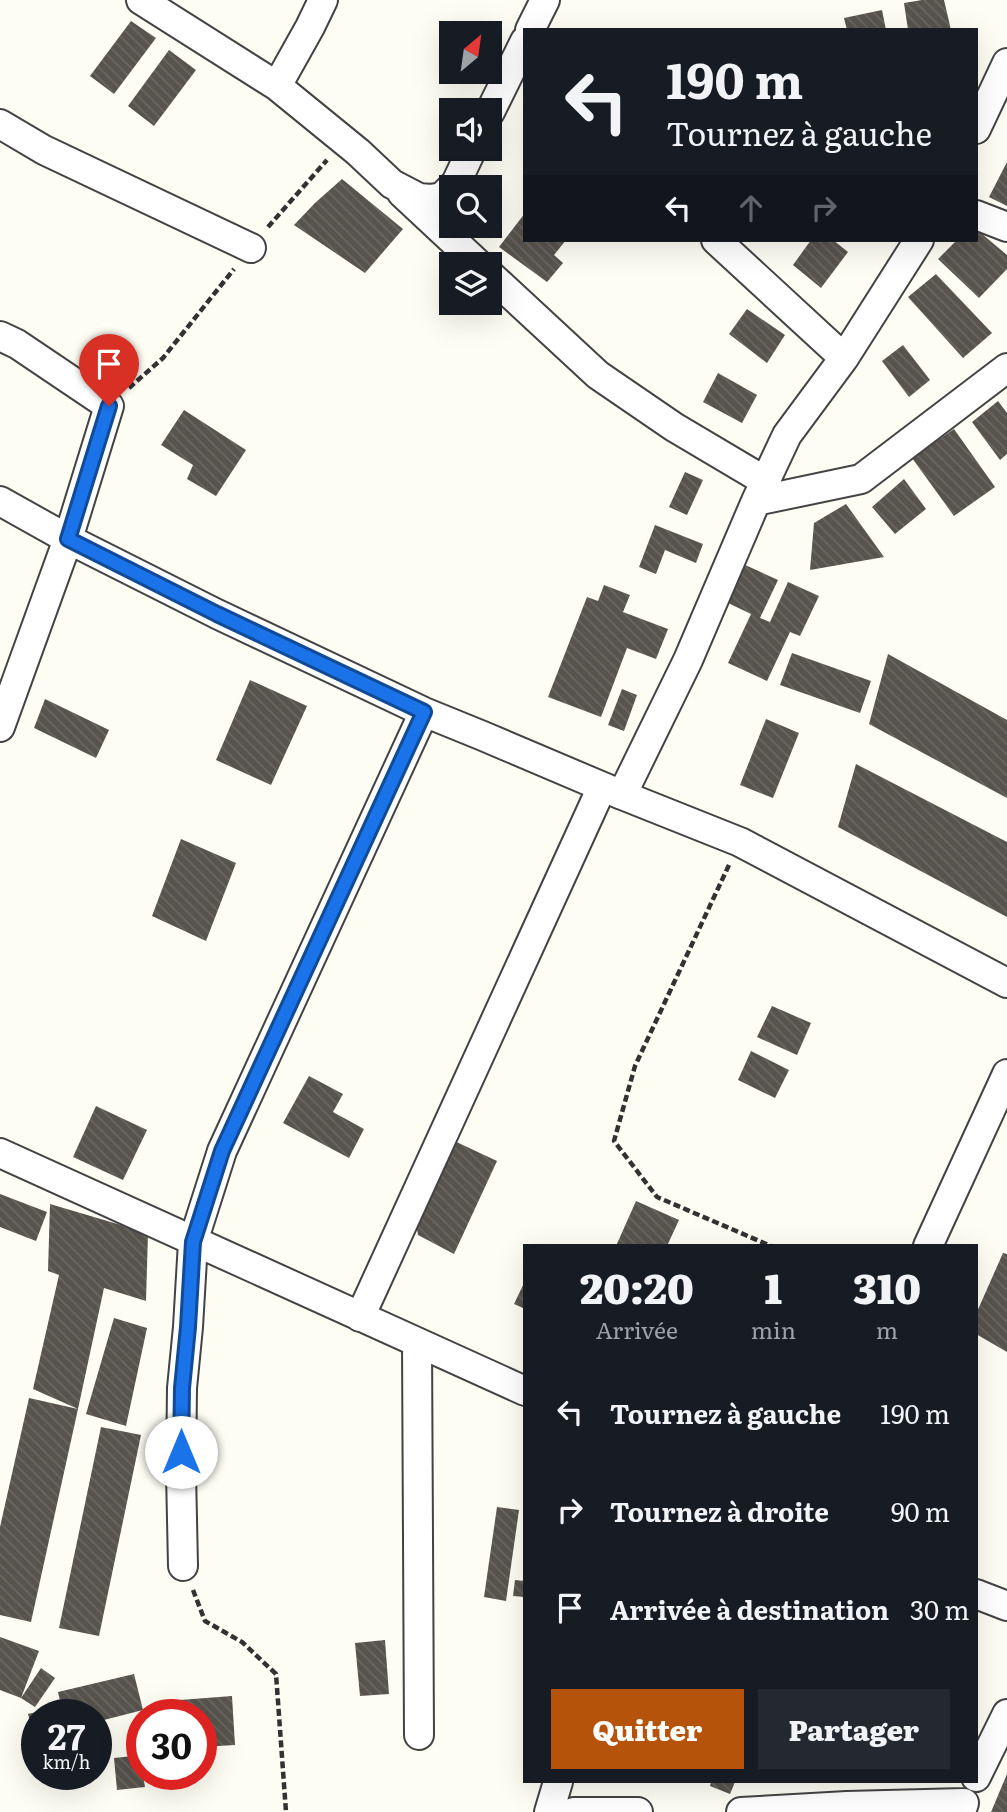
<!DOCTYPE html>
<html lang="fr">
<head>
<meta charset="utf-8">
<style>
	body { margin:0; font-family:Literata,serif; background:#242831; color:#f1f3f6; height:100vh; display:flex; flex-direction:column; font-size:26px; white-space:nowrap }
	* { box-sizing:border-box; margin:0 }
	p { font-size:23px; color:#9ea1a6 }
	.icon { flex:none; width:38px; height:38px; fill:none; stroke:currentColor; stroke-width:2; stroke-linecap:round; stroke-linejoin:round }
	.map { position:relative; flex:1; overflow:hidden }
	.sheet { position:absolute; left:523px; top:1244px; width:455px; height:539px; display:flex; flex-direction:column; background:#171b24; border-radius:0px; box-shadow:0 7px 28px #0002 }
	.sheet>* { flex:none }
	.top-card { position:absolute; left:523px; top:28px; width:455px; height:214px; border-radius:0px; box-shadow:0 7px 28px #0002; background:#171b24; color:#f1f3f6; overflow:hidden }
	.needle { width:46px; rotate:29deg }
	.controls { position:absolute; left:439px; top:21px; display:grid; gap:14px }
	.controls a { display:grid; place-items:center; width:63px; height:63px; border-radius:0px; background:#171b24; box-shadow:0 7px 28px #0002; font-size:35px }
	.speed { position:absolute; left:21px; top:1699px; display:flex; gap:14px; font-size:35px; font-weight:700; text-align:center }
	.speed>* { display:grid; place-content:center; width:91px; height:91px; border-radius:50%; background:#171b24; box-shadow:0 7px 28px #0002; line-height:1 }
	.speed small { font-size:18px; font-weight:400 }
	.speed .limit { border:10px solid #d22; background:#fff; color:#111 }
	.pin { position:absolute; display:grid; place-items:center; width:60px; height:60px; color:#fff; margin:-72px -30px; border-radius:50% 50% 50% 0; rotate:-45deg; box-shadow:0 0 7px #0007 }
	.pin .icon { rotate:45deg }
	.me { position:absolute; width:77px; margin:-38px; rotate:0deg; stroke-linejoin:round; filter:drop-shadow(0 0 5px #0008) }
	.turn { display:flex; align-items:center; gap:24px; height:147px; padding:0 28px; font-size:32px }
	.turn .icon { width:91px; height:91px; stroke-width:2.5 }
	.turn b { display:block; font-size:49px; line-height:60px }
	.lanes { display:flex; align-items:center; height:66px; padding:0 28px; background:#0003; justify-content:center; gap:35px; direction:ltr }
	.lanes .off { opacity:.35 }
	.eta { display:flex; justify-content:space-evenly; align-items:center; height:119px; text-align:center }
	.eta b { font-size:42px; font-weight:800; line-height:49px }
	.button { display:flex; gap:14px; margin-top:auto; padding:14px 28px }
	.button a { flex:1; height:80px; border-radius:0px; background:#b45309; color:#fff; font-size:28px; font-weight:800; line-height:80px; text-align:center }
	.button a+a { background:#242831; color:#f1f3f6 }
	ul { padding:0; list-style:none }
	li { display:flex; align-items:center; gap:21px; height:98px; padding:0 28px }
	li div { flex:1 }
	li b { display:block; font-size:26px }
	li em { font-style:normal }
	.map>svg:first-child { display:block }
	.building { fill:url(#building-back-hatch) }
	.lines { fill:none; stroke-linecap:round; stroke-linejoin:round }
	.minor-casing { stroke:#434343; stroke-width:32 }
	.path { stroke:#323232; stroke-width:4.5; stroke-dasharray:7 3.5; stroke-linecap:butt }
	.minor { stroke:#fff; stroke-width:28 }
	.route-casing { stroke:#114b97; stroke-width:18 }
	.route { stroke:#1a73e8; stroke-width:12 }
</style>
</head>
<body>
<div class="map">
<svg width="1007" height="1812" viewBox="0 0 1007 1812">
	<defs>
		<pattern id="building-back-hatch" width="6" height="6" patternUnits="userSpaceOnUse" patternTransform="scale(1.75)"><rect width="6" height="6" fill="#57534d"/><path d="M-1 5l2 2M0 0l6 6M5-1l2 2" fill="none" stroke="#6a6762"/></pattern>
	</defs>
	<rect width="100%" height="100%" fill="#fefdf4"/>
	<path class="building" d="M922,0H944L951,30H908L904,3Z
		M882,10L886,30H847L844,18Z
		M131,21L156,38L114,94L90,76Z
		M169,50L196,70L154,126L128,106Z
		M1007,162V206L989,197Z
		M342,179L403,229L365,273L294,225L315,203Z
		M525,213V240H566L554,255L563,263L547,282L499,247Z
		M976,229L1007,255V269L979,298L938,259L957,240H976Z
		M811,240H833L848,252L821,288L793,265Z
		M936,274L992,333L963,358L908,297Z
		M747,309L785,335L767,363L729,334Z
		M903,345L930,380L909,397L882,361Z
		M718,373L757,395L742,423L703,402Z
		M998,401L1007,413V454L1000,460L972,422Z
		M184,410L246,450L216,496L187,479L193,465L161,445Z
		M954,429L995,487L954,516L912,458Z
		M685,472L703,480L687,515L669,507Z
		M904,479L926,509L895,534L872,507Z
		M846,504L884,557L810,570L814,523Z
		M655,525L703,544L696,563L665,550L656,574L639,567Z
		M743,564L778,580L760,618L770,622L788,582L819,596L800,636L790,632L767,681L728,663L751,614L726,602Z
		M604,585L630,595L623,612L668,629L656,659L627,648L601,717L548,697L587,597L598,601Z
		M792,653L871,681L860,713L780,685Z
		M888,654L1007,720V798L869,724Z
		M250,680L307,706L271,785L216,760Z
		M622,689L637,695L624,731L608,725Z
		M45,699L109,730L96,758L34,728Z
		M766,719L799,733L773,798L740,785Z
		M856,764L1007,842V917L838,827Z
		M181,839L236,863L206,941L152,916Z
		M772,1006L811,1023L797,1055L757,1037Z
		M751,1051L789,1070L775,1098L738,1080Z
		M309,1076L343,1094L333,1112L364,1129L349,1158L283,1123Z
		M96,1106L147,1130L123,1180L73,1157Z
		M448,1138L497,1161L454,1254L418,1235L415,1218Z
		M0,1194L47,1212L36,1241L0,1227Z
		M636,1201L679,1220L667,1246H616Z
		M50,1204L148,1233L146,1301L104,1288L78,1409L33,1389L59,1275L48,1271Z
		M1003,1253L1007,1254V1352L976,1334V1314Z
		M525,1281V1309L514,1304Z
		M114,1318L147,1328L126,1426L86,1414Z
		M29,1398L78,1409L31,1622L0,1615V1527Z
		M101,1427L141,1435L99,1636L59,1628Z
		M497,1507L519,1510L506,1601L484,1597Z
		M515,1580L525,1581V1597L513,1596Z
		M0,1637L39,1651L21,1698L0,1690Z
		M385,1640L389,1694L360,1696L355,1643Z
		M41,1668L55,1678L35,1707L21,1698Z
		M134,1674L143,1710L96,1722V1715H37V1736L34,1737L28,1714L61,1706L58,1692Z
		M232,1696L235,1745L201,1747V1715H155L154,1702Z
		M142,1755V1774H143L145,1787L117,1790L114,1758Z
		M1007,1774V1812H991Z
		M711,1782H735L730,1794L710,1786Z"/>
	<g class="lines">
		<defs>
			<path id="minor" d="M141,0L277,86L358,152L392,184L419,198L431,199L442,197L456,183L472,149
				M530,30L545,0
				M277,86L310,27L323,0
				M490,112L525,41
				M0,124L44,150L251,248
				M976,129L1007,63
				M402,193L478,264
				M976,215L1007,227
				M716,240L844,358
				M490,275L598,375L674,427L765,481
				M0,336L17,344L109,406L68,539L0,727
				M0,501L68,539L217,614L424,712L483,736L622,795L740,842L1007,983
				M756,501L861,479L1007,368
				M622,795L688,660L756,501L787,435L844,358L919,240
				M0,1153L525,1391
				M928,1246L1007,1074
				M360,1317L602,787
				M417,1342L419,1735
				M183,1566L181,1473L182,1388L188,1327L193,1242L222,1151L424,712
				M976,1594L1007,1606
				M976,1777L1007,1714
				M549,1812L558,1782
				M574,1812H638
				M741,1812L847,1806L964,1803L961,1812"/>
		</defs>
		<use href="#minor" class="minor-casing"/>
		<path class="path" d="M268,227L327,160
			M129,388L163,358L234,269
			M729,865L635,1066L614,1141L657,1197L771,1246
			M193,1590L205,1621L242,1642L276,1674L286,1812"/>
		<use href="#minor" class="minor"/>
	</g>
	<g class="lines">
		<defs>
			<path id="route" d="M109,406L68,539L217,614L424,712L222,1151L193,1242L188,1327L182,1388L181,1452"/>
		</defs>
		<use href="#route" class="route-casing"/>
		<use href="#route" class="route"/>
	</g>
</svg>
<div class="controls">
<a><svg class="needle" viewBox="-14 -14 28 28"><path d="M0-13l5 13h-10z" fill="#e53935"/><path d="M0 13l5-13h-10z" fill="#9ea1a6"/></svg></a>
<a><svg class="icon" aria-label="sound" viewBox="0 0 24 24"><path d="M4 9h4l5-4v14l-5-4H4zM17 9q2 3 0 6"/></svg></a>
<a><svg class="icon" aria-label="search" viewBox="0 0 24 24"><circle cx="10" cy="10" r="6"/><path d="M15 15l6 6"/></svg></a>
<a><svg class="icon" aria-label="layers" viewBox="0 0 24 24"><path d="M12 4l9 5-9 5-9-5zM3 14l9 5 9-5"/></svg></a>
</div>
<div class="speed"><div>27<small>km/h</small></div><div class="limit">30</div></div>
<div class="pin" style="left:109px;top:406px;background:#d93025"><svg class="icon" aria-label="arrive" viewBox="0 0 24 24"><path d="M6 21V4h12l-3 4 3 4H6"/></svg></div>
<svg class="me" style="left:181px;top:1452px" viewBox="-20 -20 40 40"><circle r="19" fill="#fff"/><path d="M0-13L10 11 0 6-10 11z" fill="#1a73e8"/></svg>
<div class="top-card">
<div class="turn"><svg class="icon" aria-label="left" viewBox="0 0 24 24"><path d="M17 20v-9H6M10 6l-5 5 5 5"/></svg><div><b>190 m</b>Tournez à gauche</div></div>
<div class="lanes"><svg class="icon" aria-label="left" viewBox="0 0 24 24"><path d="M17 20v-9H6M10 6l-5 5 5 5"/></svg><svg class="icon off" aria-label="ahead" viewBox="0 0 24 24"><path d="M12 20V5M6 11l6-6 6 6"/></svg><svg class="icon off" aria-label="right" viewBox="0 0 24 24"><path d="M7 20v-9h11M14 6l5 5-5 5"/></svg></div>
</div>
<section class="sheet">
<div class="eta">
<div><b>20:20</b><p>Arrivée</p></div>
<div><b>1</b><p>min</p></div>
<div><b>310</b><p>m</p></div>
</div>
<ul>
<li><svg class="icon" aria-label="left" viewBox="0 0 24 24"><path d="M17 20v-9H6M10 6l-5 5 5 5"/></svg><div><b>Tournez à gauche</b></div><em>190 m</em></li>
<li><svg class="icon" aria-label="right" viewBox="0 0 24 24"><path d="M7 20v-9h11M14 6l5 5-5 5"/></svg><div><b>Tournez à droite</b></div><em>90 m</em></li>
<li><svg class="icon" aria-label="arrive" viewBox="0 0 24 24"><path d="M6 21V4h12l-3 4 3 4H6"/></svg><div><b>Arrivée à destination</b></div><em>30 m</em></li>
</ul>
<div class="button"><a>Quitter</a><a>Partager</a></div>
</section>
</div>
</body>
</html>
